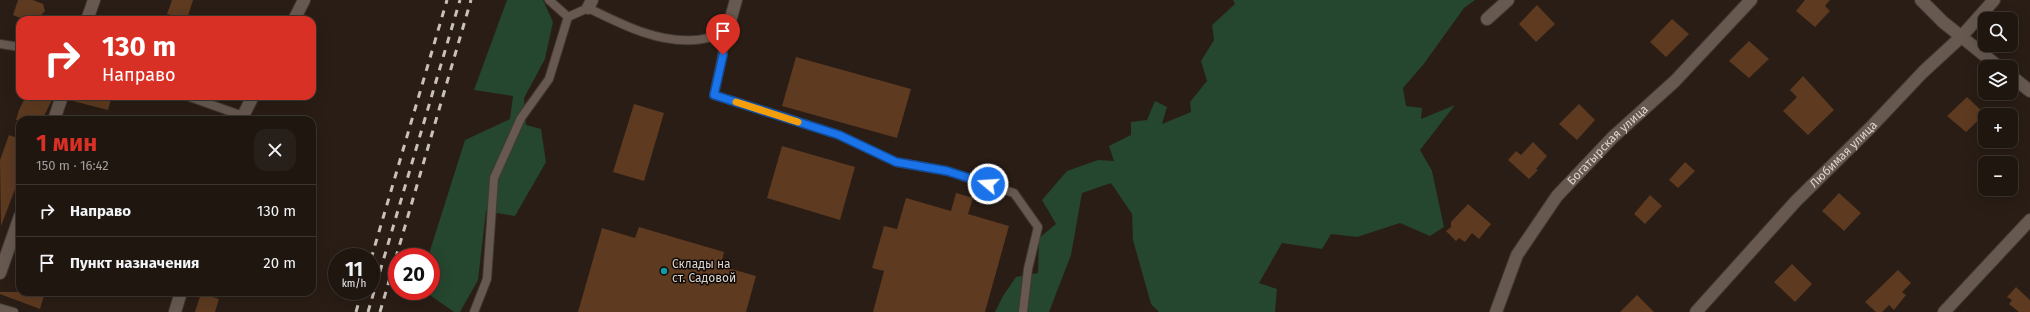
<!DOCTYPE html>
<html lang="ru">
<head>
<meta charset="utf-8">
<style>
	body { margin:0; font-family:"Fira Sans",sans-serif; background:#271f19; color:#f1f3f6; height:100vh; display:flex; flex-direction:column; font-size:15px; white-space:nowrap }
	* { box-sizing:border-box; margin:0 }
	p { font-size:13px; color:#a19f9f }
	.icon { flex:none; width:22px; height:22px; fill:none; stroke:currentColor; stroke-width:2; stroke-linecap:round; stroke-linejoin:round }
	.map { position:relative; flex:1; overflow:hidden }
	.drawer { position:absolute; left:16px; top:116px; width:300px; height:180px; display:flex; flex-direction:column; background:#1f1610; border-radius:12px; box-shadow:0 4px 16px #0002,0 0 0 1px #3c3530 }
	.drawer>* { flex:none }
	.banner { position:absolute; left:16px; top:16px; width:300px; height:84px; border-radius:12px; box-shadow:0 4px 16px #0002,0 0 0 1px #3c3530; background:#d93025; color:#fff; overflow:hidden }
	.tools { position:absolute; left:1978px; top:12px; display:grid; gap:8px }
	.tools a { display:grid; place-items:center; width:40px; height:40px; border-radius:8px; background:#1f1610; box-shadow:0 4px 16px #0002,0 0 0 1px #3c3530; font-size:20px }
	.speed { position:absolute; left:328px; top:248px; display:flex; gap:8px; font-size:20px; font-weight:700; text-align:center }
	.speed>* { display:grid; place-content:center; width:52px; height:52px; border-radius:50%; background:#1f1610; box-shadow:0 4px 16px #0002,0 0 0 1px #3c3530; line-height:1 }
	.speed small { font-size:10px; font-weight:400 }
	.speed .limit { border:6px solid #d22; background:#fff; color:#111 }
	.pin { position:absolute; display:grid; place-items:center; width:34px; height:34px; color:#fff; margin:-41px -17px; border-radius:50% 50% 50% 0; rotate:-45deg; box-shadow:0 0 4px #0007 }
	.pin .icon { rotate:45deg }
	.me { position:absolute; width:44px; margin:-22px; rotate:288deg; stroke-linejoin:round; filter:drop-shadow(0 0 3px #0008) }
	.turn { display:flex; align-items:center; gap:14px; height:84px; padding:0 20px; font-size:18px }
	.turn .icon { width:52px; height:52px; stroke-width:2.5 }
	.turn b { display:block; font-size:28px; line-height:34px }
	.round { display:grid; place-items:center; flex:none; width:42px; height:42px; border-radius:12px; background:#271f19 }
	.headline { display:flex; align-items:center; justify-content:space-between; height:68px; padding:0 20px }
	h1 { font-size:24px; font-weight:700; line-height:30px; color:#d93025 }
	ul { padding:0; list-style:none }
	li { display:flex; align-items:center; gap:12px; height:52px; padding:0 20px; border-top:1px solid #3c3530 }
	li div { flex:1 }
	li b { display:block; font-size:15px }
	li em { font-style:normal }
	.map>svg:first-child { display:block }
	.green { fill:#25462f }
	.building { fill:#5d3a20 }
	.lines { fill:none; stroke-linecap:round; stroke-linejoin:round }
	.lane-casing { stroke:#423833; stroke-width:10 }
	.street-casing { stroke:#423833; stroke-width:14 }
	.lane { stroke:#675950; stroke-width:8 }
	.street { stroke:#675950; stroke-width:12 }
	.rail { stroke:#c9c1ba; stroke-width:3; stroke-dasharray:7 7; stroke-linecap:butt }
	.route-casing { stroke:#114b97; stroke-width:10 }
	.route { stroke:#1a73e8; stroke-width:7 }
	.slow { stroke:#f59e0b; stroke-width:7 }
	.culture-dot { fill:#0f9aa8; stroke:#0e0906; stroke-width:1.5 }
	.labels { text-anchor:middle; stroke-width:3; stroke-linejoin:round; paint-order:stroke }
	.street-label { font-size:12px; fill:#dcd4ce; stroke:#0e0906 }
	.poi-label { font-size:12px; fill:#dcd4ce; stroke:#0e0906; text-anchor:start }
</style>
</head>
<body>
<div class="map">
<svg width="2030" height="312" viewBox="0 0 2030 312">
	<rect width="100%" height="100%" fill="#291d15"/>
	<path class="green" d="M507,0H543L553,22L545,59L524,98L526,125L541,129L546,162L515,216L486,211L478,280L460,312H454L424,291H431V257H428L465,140L510,119L513,96L474,90Z
		M1233,0H1475L1464,8L1423,65L1403,88L1406,106L1422,108L1421,119L1455,105L1420,150L1432,171L1444,227L1430,236L1400,223L1357,237L1331,234L1322,249L1282,243L1259,283L1277,289L1275,312H1159L1151,304L1133,240L1132,214L1111,183L1082,193L1071,255L1049,312H995L1003,296L1016,277L1038,273L1039,238L1056,224L1042,200L1067,171L1098,160L1114,161L1109,146L1131,135V122L1147,120L1155,101L1167,107L1162,124L1191,112L1190,102L1207,81L1201,61L1214,40L1212,25L1235,4Z"/>
	<path class="building" d="M18,0H33L43,4L45,11L36,20H25L13,15Z
		M172,0H193L187,19L167,14Z
		M1805,0H1830L1825,6L1830,11L1815,27L1796,11Z
		M1537,5L1555,24L1536,42L1519,24Z
		M1672,19L1689,34L1666,57L1650,42Z
		M1749,41L1769,59L1749,78L1729,61Z
		M796,57L911,89L897,138L782,106Z
		M1803,76L1834,110L1808,135L1783,111L1797,97L1790,90Z
		M26,96H54L42,120H16L19,110Z
		M70,96H112L108,110L69,100Z
		M1967,97L1985,114L1966,132L1947,116Z
		M634,104L664,113L644,181L613,172Z
		M1579,104L1595,120L1577,140L1559,124Z
		M9,135L20,139V176L1,226L0,160Z
		M1533,142L1547,156L1536,169L1538,170L1529,179L1508,160L1516,151L1521,155Z
		M782,146L855,167L840,220L767,198Z
		M1685,162L1695,171L1678,188L1669,180Z
		M956,193L973,198L968,214L1009,226L985,312H873L884,271L872,268L884,226L897,229L906,198L951,211Z
		M1839,193L1861,213L1844,231L1822,211Z
		M1650,195L1662,206L1645,224L1634,214Z
		M1468,204L1491,224L1479,239L1472,233L1465,242L1459,238L1456,241L1446,231L1451,227V222Z
		M639,227L724,252L721,266L756,276L746,312H578L602,228L635,238Z
		M1792,264L1812,284L1795,302L1774,282Z
		M1898,270L1911,283L1902,292L1906,295L1894,310L1889,305L1882,312H1876L1865,302Z
		M2016,287L2030,300V312H2019L2009,304L2012,300L2007,297Z
		M0,292H45L40,309L0,294Z
		M201,293L219,299L215,312H195Z
		M1637,295L1654,312H1620Z"/>
	<g class="lines">
		<defs>
			<path id="lane" d="M549,0L568,17
				M0,44L20,47
				M187,96L243,116
				M0,308L14,312
				M474,312L487,279L494,178L521,118L549,79L568,17L588,8C621,24 657,43 694,40C705,40 717,35 727,32L714,95L839,135L896,162L947,171L1014,193L1038,227L1028,269L1023,312"/>
			<g id="street">
				<path d="M1921,0L1943,22L1999,67"/>
				<path d="M588,8L592,0"/>
				<path d="M1487,19L1508,0"/>
				<path d="M87,20L94,0"/>
				<path d="M294,20L304,0"/>
				<path d="M727,32L736,0"/>
				<path d="M2011,76L2030,91"/>
				<path d="M54,120L62,96"/>
				<path d="M241,120L253,96"/>
				<path d="M0,273L20,216"/>
				<path d="M175,312L181,292"/>
				<path id="s1" d="M1496,312L1517,255L1557,196L1613,137L1675,81L1751,0"/>
				<path id="s2" d="M1696,312L1796,201L1870,128L1923,72L1961,37L1994,0"/>
				<path d="M1944,312L2030,220"/>
			</g>
		</defs>
		<use href="#lane" class="lane-casing"/>
		<use href="#street" class="street-casing"/>
		<use href="#lane" class="lane"/>
		<use href="#street" class="street"/>
		<path class="rail" d="M371,259L447,0
			M356,312L362,291
			M368,312L460,0
			M380,312L471,0"/>
	</g>
	<g class="lines">
		<defs>
			<path id="route" d="M723,55L714,95L839,135L896,162L947,171L988,184"/>
		</defs>
		<use href="#route" class="route-casing"/>
		<use href="#route" class="route"/>
		<path class="slow" d="M736,102L798,122"/>
	</g>
	<circle class="culture-dot" cx="664" cy="271" r="4"/>
	<g class="labels">
		<g class="street-label">
			<text dy="4" stroke="none"><textPath href="#s1" startOffset="204">Богатырская улица</textPath></text>
			<text dy="4" stroke="none"><textPath href="#s2" startOffset="216">Любимая улица</textPath></text>
		</g>
		<g class="poi-label">
			<text x="672" y="268">Склады на<tspan x="672" dy="14">ст. Садовой</tspan></text>
		</g>
	</g>
</svg>
<div class="tools">
<a><svg class="icon" aria-label="search" viewBox="0 0 24 24"><circle cx="10" cy="10" r="6"/><path d="M15 15l6 6"/></svg></a>
<a><svg class="icon" aria-label="layers" viewBox="0 0 24 24"><path d="M12 4l9 5-9 5-9-5zM3 14l9 5 9-5"/></svg></a>
<a>+</a>
<a>−</a>
</div>
<div class="speed"><div>11<small>km/h</small></div><div class="limit">20</div></div>
<div class="pin" style="left:723px;top:55px;background:#d93025"><svg class="icon" aria-label="arrive" viewBox="0 0 24 24"><path d="M6 21V4h12l-3 4 3 4H6"/></svg></div>
<svg class="me" style="left:988px;top:184px" viewBox="-20 -20 40 40"><circle r="17" fill="#1a73e8" stroke="#fff" stroke-width="3"/><path d="M0-11L8 9 0 5-8 9z" fill="#fff"/></svg>
<div class="banner">
<div class="turn"><svg class="icon" aria-label="right" viewBox="0 0 24 24"><path d="M7 20v-9h11M14 6l5 5-5 5"/></svg><div><b>130 m</b>Направо</div></div>
</div>
<section class="drawer">
<div class="headline"><div><h1>1 мин</h1><p>150 m · 16:42</p></div><a class="round"><svg class="icon" aria-label="close" viewBox="0 0 24 24"><path d="M6 6l12 12M18 6L6 18"/></svg></a></div>
<ul>
<li><svg class="icon" aria-label="right" viewBox="0 0 24 24"><path d="M7 20v-9h11M14 6l5 5-5 5"/></svg><div><b>Направо</b></div><em>130 m</em></li>
<li><svg class="icon" aria-label="arrive" viewBox="0 0 24 24"><path d="M6 21V4h12l-3 4 3 4H6"/></svg><div><b>Пункт назначения</b></div><em>20 m</em></li>
</ul>
</section>
</div>
</body>
</html>
